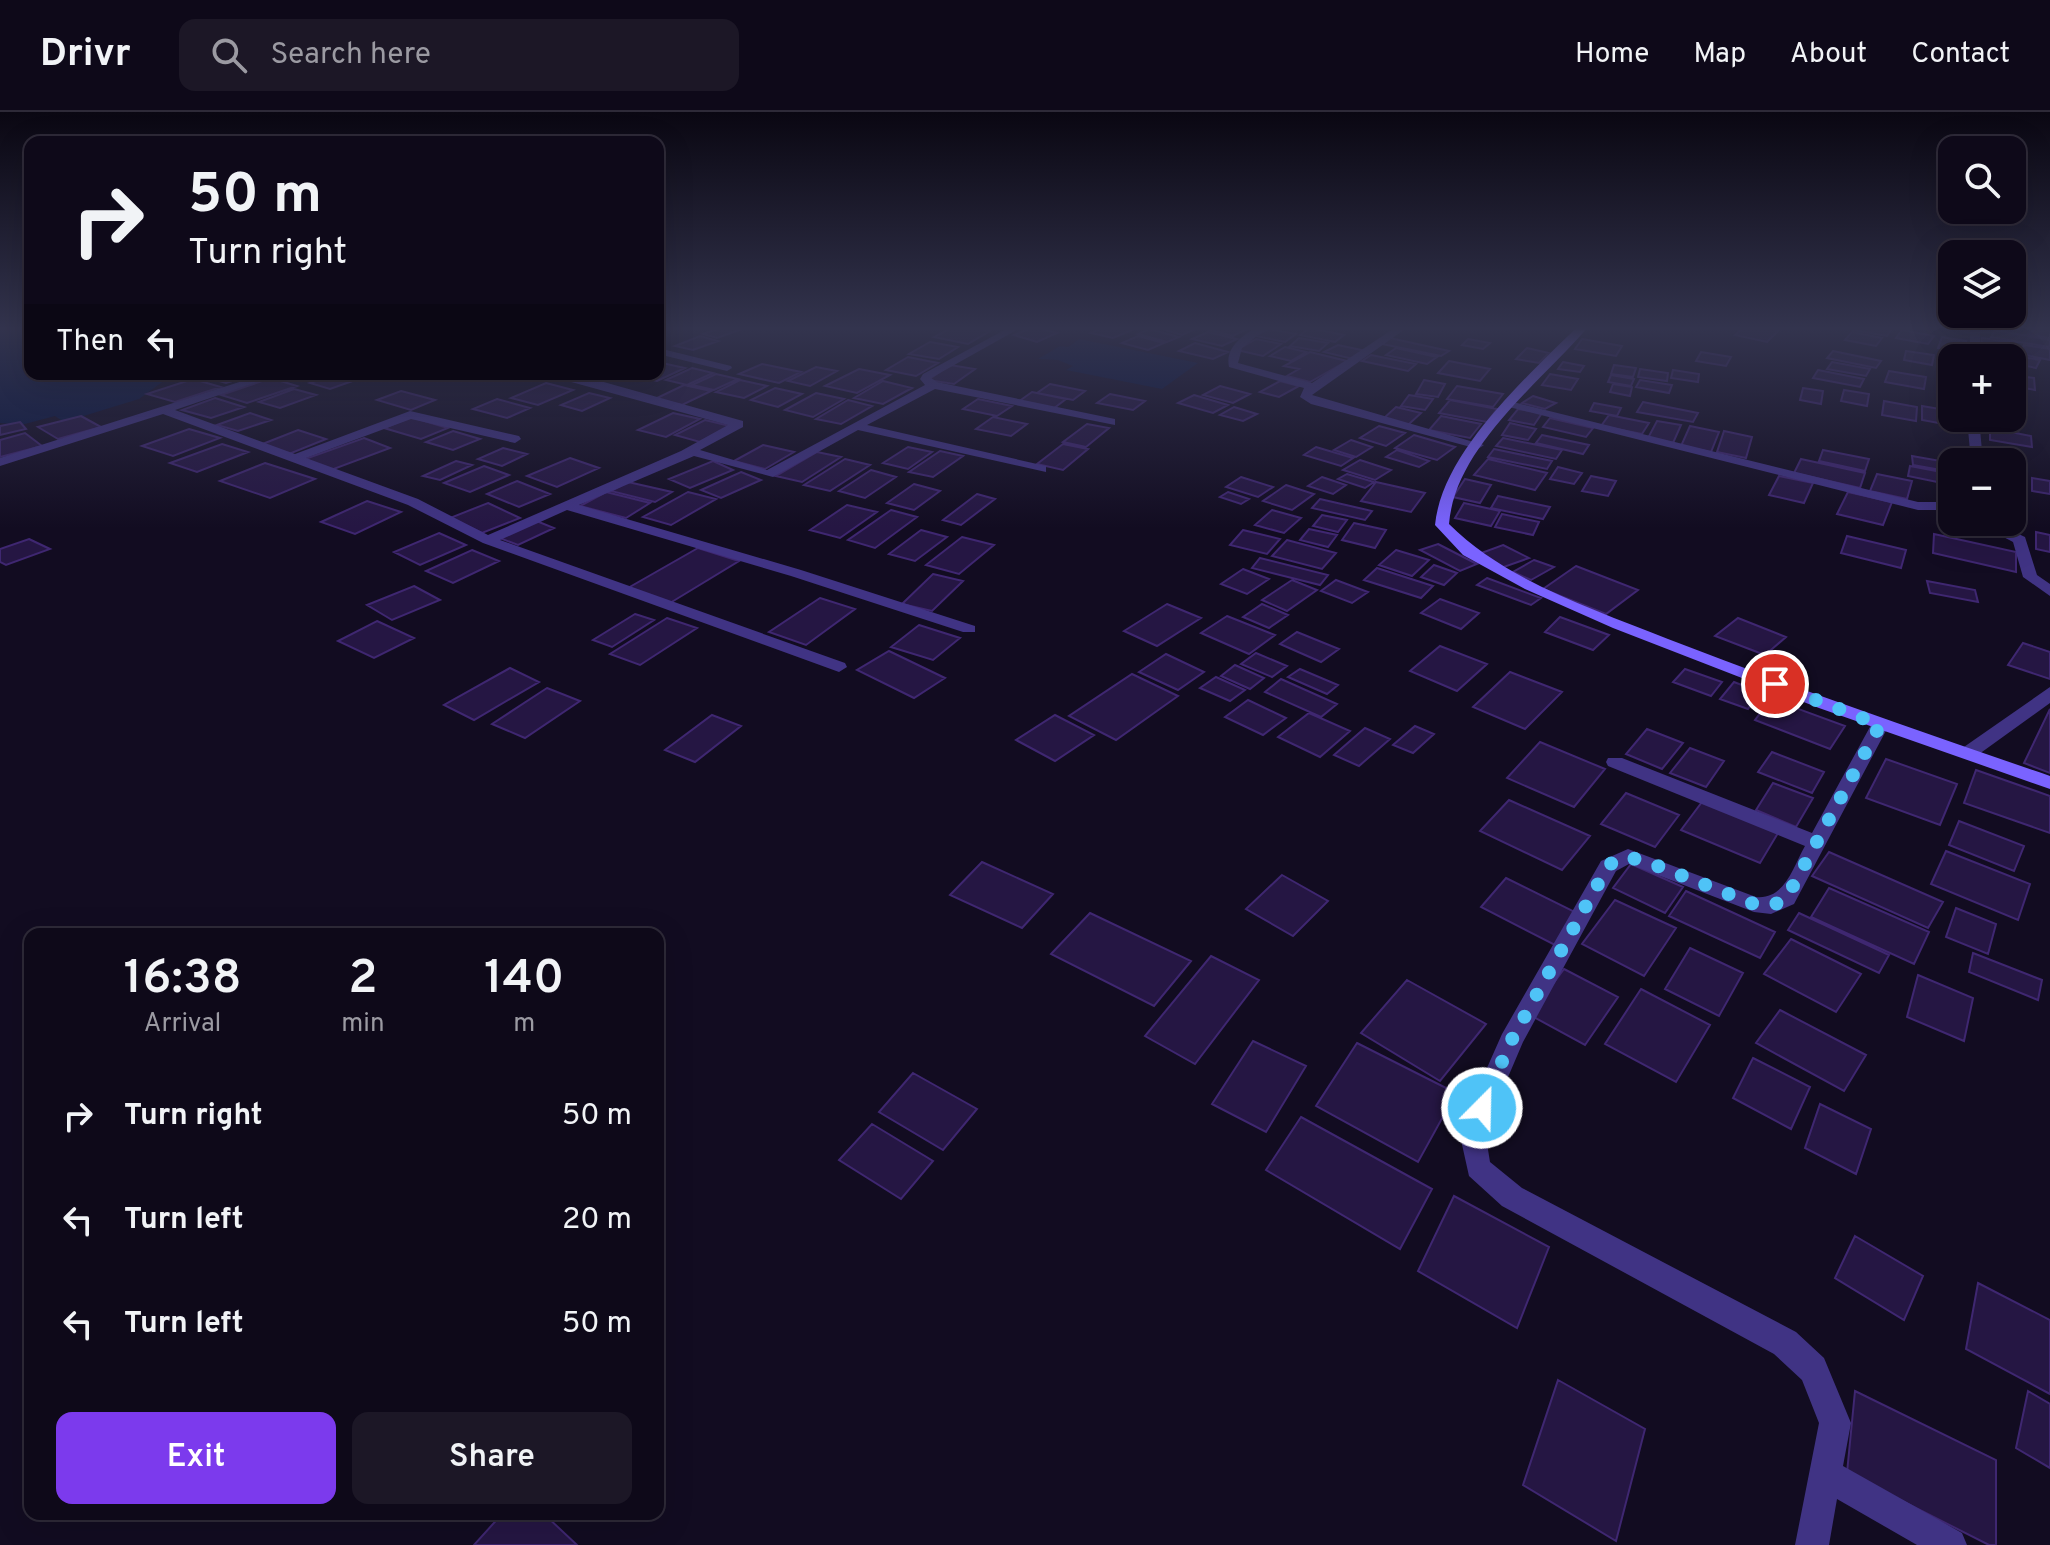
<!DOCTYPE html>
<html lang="en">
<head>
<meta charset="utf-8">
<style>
	body { margin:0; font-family:Overpass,sans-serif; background:#1c1726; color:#f1f3f6; height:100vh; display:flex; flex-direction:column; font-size:30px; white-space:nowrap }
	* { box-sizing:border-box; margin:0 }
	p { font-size:26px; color:#9b9aa2 }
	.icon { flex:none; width:44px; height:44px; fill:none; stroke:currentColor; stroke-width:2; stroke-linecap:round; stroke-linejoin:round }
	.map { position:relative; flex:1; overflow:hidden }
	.sheet { position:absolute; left:24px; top:816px; width:640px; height:592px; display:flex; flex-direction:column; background:#0e0919; border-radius:16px; box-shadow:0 8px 32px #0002,0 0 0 2px #2e2a38 }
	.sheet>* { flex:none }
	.guide { position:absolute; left:24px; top:24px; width:640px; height:244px; border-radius:16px; box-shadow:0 8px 32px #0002,0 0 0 2px #2e2a38; background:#0e0919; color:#f1f3f6; overflow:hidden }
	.buttons { position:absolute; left:1938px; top:24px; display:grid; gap:16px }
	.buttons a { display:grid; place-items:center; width:88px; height:88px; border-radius:16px; background:#0e0919; box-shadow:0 8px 32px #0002,0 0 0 2px #2e2a38; font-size:40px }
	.pin { position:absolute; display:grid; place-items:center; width:68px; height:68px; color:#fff; margin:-34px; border:4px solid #fff; border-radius:50%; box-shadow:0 2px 8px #0007 }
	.me { position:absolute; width:88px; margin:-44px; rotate:23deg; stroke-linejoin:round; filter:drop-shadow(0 0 6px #0008) }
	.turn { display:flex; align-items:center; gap:28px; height:168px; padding:0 32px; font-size:36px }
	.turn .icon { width:104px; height:104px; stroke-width:2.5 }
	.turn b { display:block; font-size:56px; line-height:68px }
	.then { display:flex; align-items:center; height:76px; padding:0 32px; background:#0003; gap:16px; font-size:30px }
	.eta { display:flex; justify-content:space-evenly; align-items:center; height:136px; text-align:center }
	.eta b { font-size:48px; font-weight:600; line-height:56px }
	.action { display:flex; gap:16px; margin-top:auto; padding:16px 32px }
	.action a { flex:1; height:92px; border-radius:16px; background:#7c3aed; color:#fff; font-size:32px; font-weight:600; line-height:92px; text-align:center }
	.action a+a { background:#1c1726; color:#f1f3f6 }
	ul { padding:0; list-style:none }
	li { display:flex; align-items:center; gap:24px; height:104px; padding:0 32px }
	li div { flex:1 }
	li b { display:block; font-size:30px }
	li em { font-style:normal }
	header { display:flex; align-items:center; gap:48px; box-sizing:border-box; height:112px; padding:0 40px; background:#0e0919; border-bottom:2px solid #2e2a38 }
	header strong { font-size:38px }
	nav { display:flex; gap:44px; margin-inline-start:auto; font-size:28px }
	.search { width:560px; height:72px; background:#1c1726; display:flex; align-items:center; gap:20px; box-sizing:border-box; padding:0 28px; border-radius:16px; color:#9b9aa2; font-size:30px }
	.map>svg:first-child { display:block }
	.water { fill:#061440 }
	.building { fill:#251643; stroke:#3f2771; stroke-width:2 }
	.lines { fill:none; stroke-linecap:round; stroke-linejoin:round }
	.street { fill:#403384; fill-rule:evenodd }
	.secondary { fill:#7a63ff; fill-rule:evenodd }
	.route { stroke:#4fc3f7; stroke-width:14; stroke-dasharray:0 25.2 }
</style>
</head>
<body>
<header>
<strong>Drivr</strong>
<div class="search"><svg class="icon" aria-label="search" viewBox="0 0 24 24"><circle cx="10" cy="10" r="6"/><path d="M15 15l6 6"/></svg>Search here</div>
<nav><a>Home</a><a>Map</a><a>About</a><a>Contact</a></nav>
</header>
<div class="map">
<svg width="2050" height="1433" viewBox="0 0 2050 1433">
	<rect width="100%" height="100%" fill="#120c21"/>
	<path class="water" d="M30,215V262H165L156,266L165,268L139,287L64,310L55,304L21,313L0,311V216Z
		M1079,227L1198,251L1162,277L1066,258L1073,254L1058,248L1038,247L1060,234L1068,235Z"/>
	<path class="building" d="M724,215H748L717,226L703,222Z
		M953,215H969L990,219L968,232L934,225Z
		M1034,215L1057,221L1037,230L1014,223Z
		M1105,215H1139L1113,226L1091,221Z
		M1155,215H1195L1198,216L1182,223Z
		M1238,215L1247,217L1233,224L1202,216Z
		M1731,215H1763L1779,218L1767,230L1735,223L1742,217Z
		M1855,215H1893L1887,224L1853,218Z
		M2037,215L2050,218V226L2028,222Z
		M1310,216L1344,223L1335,230L1300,223Z
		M1149,217L1179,225L1167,230L1138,222Z
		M1268,217L1296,222L1285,230L1256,224Z
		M1902,218L1934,224L1928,232L1896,226Z
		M1995,218L2050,228V232L2049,235L1991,225Z
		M1208,220L1237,227L1222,234L1192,227Z
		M1852,220L1882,226L1876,234L1845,228Z
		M700,224L718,229L693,238L675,234Z
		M1138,224L1164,231L1148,238L1122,231Z
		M1942,225L1966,229L1962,240L1938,236Z
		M1299,226L1328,231L1319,239L1290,234Z
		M1390,226L1449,239L1441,244L1382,232Z
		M1982,226L2016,231L2015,241L1981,236Z
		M1256,227L1281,232L1263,244L1237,238Z
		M1468,227L1490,231L1483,237L1462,233Z
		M1582,227L1622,234L1616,244L1575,237Z
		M930,230L958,235L939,247L909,242Z
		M1195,231L1228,240L1213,247L1179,239Z
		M1338,233L1366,239L1353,247L1324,240Z
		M2024,233L2050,237V248L2020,242Z
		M1285,235L1306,240L1291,249L1270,244Z
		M1396,236L1437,245L1427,252L1386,243Z
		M1527,236L1549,241L1539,251L1516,247Z
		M1983,238L2040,248L2036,256L2012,251V246L1979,245Z
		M1833,239L1881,249L1876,256L1827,246Z
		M1906,239L1934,243L1932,253L1904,248Z
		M1310,240L1347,249L1310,270L1287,264L1299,257L1284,254Z
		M1701,240L1731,245L1726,254L1696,249Z
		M1371,243L1416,252L1408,259L1362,249Z
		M908,245L938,251L916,264L886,258Z
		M1449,249L1490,257L1480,269L1438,261Z
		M1563,250L1584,254L1580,260L1558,257Z
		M1832,250L1870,257L1866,264L1827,257Z
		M662,251L685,256L657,269L633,263L658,262V252Z
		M762,252L801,260L779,271L739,262Z
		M950,253L975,257L954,272L928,268Z
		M1614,253L1636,256L1633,265L1611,262Z
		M816,255L837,259L810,274L788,269Z
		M692,256L713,261L687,273L666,268Z
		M859,257L890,263L857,281L825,274Z
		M1640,257L1668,261L1667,269L1638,265Z
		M1673,258L1699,262L1698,270L1671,266Z
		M1818,258L1864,267L1860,275L1813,266Z
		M1889,259L1926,265L1924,277L1885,270Z
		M216,262H254L226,271L206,265Z
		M337,262L361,266L330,277L310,271Z
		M716,262L738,267L714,278L692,273Z
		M1550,262L1578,267L1571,278L1542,273Z
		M1611,263L1634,267L1631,274L1608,270Z
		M2012,263L2034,266L2035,278L2012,274Z
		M271,266L297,274L247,291L221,283Z
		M193,267L221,275L175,290L147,282Z
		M740,268L767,274L744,286L716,280Z
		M1424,268L1445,272L1438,285L1416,282Z
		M1640,268L1672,273L1669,281L1636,275Z
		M883,269L912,276L883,292L854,286Z
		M1280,269L1299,274L1279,285L1260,280Z
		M546,271L573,278L538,293L511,286Z
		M1050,272L1085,279L1073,288L1037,281Z
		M1613,272L1632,275L1630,284L1610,280Z
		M684,273L711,279L682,293L655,287Z
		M1220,274L1250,282L1233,291L1203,283Z
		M1457,274L1503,282L1493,295L1447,287Z
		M775,276L802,282L778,295L751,288Z
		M1803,276L1823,279L1821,292L1800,288Z
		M294,277L316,283L280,296L259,290Z
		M1844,278L1869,282L1867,294L1841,289Z
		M401,279L435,288L411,298L377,288Z
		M1032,280L1066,287L1053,297L1018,290Z
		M589,281L610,286L582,299L561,293Z
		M816,281L844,287L813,305L785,298Z
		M1110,282L1145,289L1133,298L1097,291Z
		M1194,283L1228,293L1213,301L1178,291Z
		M1409,283L1433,287L1425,298L1401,294Z
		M1533,284L1556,291L1545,297L1522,291Z
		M215,286L244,295L211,306L182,298Z
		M497,287L530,296L507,306L473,297Z
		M978,287L1012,294L997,304L963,297Z
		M848,288L872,294L841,312L816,307Z
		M1450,288L1497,297L1487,310L1439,301Z
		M1884,289L1917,295L1916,309L1882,303Z
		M1643,290L1698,301L1693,310L1637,300Z
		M1594,291L1621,296L1617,304L1590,299Z
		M1922,294L1952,299L1955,314L1922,308Z
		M1234,295L1257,302L1243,309L1220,303Z
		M1396,295L1421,301L1408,313L1383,307Z
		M1518,297L1542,301L1534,313L1509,308Z
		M250,301L271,308L238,319L217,313Z
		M673,301L700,307L666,325L638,318Z
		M1609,303L1649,311L1642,322L1601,314Z
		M81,304L101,315L58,327L38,315Z
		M1441,304L1481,312L1470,326L1429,318Z
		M2013,304L2018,319L1980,313L1978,306Z
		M411,305L448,316L421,327L384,316Z
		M993,305L1027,312L1011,324L976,317Z
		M1550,306L1593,316L1586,325L1543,315Z
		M705,308L730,314L700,330L675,323Z
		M1657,309L1681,313L1673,331L1648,326Z
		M20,310L26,317L0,323V314Z
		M1510,311L1536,317L1528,328L1502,323Z
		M1087,312L1109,316L1086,335L1063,330Z
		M1379,314L1405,321L1386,334L1360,326Z
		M1690,314L1719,320L1711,340L1681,334Z
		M1990,316L2031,324L2032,335L1990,328Z
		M189,317L220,326L173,344L142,334Z
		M298,318L326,327L289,342L260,333Z
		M453,319L480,327L453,338L426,330Z
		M1724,319L1752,325L1746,346L1717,340Z
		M25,321L42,334L0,345V328Z
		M1414,323L1455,335L1437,348L1395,336Z
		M1542,323L1589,333L1583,342L1536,331Z
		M364,326L390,336L331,358L305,347Z
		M1503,326L1562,338L1556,347L1496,334Z
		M1351,328L1372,335L1356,345L1334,338Z
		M222,332L248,340L197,360L170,351Z
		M1063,332L1088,337L1063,358L1037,352Z
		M763,333L794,340L765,357L734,349Z
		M908,335L932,340L908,357L883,351Z
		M1316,335L1353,346L1341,354L1304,343Z
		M503,336L527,342L502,354L478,347Z
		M1494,337L1552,349L1547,357L1488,345Z
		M1397,338L1429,349L1419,355L1386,345Z
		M1823,338L1869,347L1865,359L1819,349Z
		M940,339L963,344L933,365L909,360Z
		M817,340L841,345L802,370L776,364Z
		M1912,344L1952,351V360L1913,353Z
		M570,346L599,356L557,375L527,364Z
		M845,347L870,353L830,379L804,373Z
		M1488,347L1547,361L1535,378L1474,363Z
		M1801,347L1865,361L1860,376L1794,361Z
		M1360,348L1391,358L1375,368L1343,358Z
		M456,349L472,353L440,368L423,364Z
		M713,349L733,358L690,376L669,367Z
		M265,351L315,367L270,386L220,369Z
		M484,354L509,363L470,380L444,371Z
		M1910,354L1952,362V373L1908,364Z
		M1558,355L1582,361L1574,372L1550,367Z
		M871,358L896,365L865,386L839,379Z
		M741,360L761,368L721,386L701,378Z
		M1347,362L1374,370L1365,376L1338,367Z
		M1877,362L1912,369L1907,387L1870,379Z
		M1591,364L1616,369L1608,384L1582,379Z
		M1779,364L1813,371L1804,391L1769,383Z
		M1241,365L1273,375L1258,385L1226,375Z
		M1322,365L1346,373L1333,382L1308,374Z
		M2032,366L2050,369V382L2032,379Z
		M1465,367L1491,373L1480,391L1453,385Z
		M517,369L550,382L519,395L487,382Z
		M628,370L672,380L655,390L611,379Z
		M1376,370L1425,381L1411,400L1361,389Z
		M914,372L940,379L914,398L887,391Z
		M1286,373L1314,382L1292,398L1263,389Z
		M606,380L650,391L626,406L580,394Z
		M688,380L716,387L671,413L643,405Z
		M1228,380L1249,387L1241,392L1220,385Z
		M1848,380L1892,390L1883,413L1837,402Z
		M977,382L995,387L961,413L943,408Z
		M1498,384L1550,395L1543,407L1491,396Z
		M1320,387L1372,399L1365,408L1312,396Z
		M367,389L401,400L355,422L321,410Z
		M488,391L520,406L482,421L450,406Z
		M1464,391L1500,399L1491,414L1455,406Z
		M847,393L877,400L840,426L810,418Z
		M891,398L917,405L875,436L848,428Z
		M1272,398L1301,406L1284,421L1255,413Z
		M1502,402L1539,410L1533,423L1495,415Z
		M1322,403L1347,408L1338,420L1313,414Z
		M534,408L554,416L518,433L497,425Z
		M1354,411L1386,418L1375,436L1342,428Z
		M1309,417L1337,423L1328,435L1300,428Z
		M921,418L947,425L915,449L889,442Z
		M1243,418L1280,427L1267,442L1230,433Z
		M2036,420L2050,423V440L2036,437Z
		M439,421L466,433L420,453L394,440Z
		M1934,422L2016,440V460L1933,441Z
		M1847,424L1906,438L1901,456L1841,441Z
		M962,425L994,433L959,462L926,453Z
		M29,427L50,437L6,453L0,450V437Z
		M1287,428L1336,441L1322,457L1272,444Z
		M1438,432L1477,452L1460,459L1420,438Z
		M1503,433L1529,446L1501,456L1476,443Z
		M698,436L739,449L670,491L628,476Z
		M472,438L499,449L453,471L426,459Z
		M1396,438L1429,448L1412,464L1379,453Z
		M1260,446L1328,463L1320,473L1252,456Z
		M1534,448L1554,455L1531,468L1513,460Z
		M1434,453L1457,461L1444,473L1421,465Z
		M1576,454L1638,478L1606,502L1543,477Z
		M1377,456L1433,474L1421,486L1364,468Z
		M1243,457L1269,467L1247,482L1221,472Z
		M933,462L963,469L932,499L902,492Z
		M1487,466L1541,486L1531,493L1477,473Z
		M1292,468L1317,478L1287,499L1262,488Z
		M1336,468L1368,480L1352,491L1321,479Z
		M1927,469L1975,478L1978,490L1930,481Z
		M414,474L440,488L392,508L367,493Z
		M820,486L855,497L806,533L769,520Z
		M1440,487L1479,501L1461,517L1421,501Z
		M1167,492L1201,506L1157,534L1124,519Z
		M1262,492L1288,503L1269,516L1243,505Z
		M635,502L654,508L612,535L593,528Z
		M1227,504L1275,523L1249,542L1201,521Z
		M1560,505L1609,523L1593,538L1545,520Z
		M667,506L697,516L640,553L610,542Z
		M1738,506L1786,525L1765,543L1715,524Z
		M377,509L414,526L374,546L338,529Z
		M919,513L960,526L933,548L891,535Z
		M1297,520L1339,537L1321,550L1280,532Z
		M2023,531L2050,540V567L2008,553Z
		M1440,534L1487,552L1457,579L1410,559Z
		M889,539L945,566L914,586L857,558Z
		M1256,541L1287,554L1272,565L1241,552Z
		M1166,542L1204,560L1178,578L1139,560Z
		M1235,553L1264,566L1250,577L1221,564Z
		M510,556L539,570L474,608L444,593Z
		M1300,557L1338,573L1327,582L1288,565Z
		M1685,557L1722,570L1711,584L1673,570Z
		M1510,560L1562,580L1525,617L1473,595Z
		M1132,562L1178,584L1116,628L1069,604Z
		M1216,565L1245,578L1230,589L1200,576Z
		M1281,567L1337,592L1321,605L1265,580Z
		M1734,570L1760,580L1748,597L1720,587Z
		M547,576L580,589L525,626L492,612Z
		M1771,587L1845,614L1830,637L1755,608Z
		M1248,588L1286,606L1263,623L1225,605Z
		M2050,597V661L2024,651Z
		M1309,601L1350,619L1320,645L1278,625Z
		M712,603L741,614L695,650L665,638Z
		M1055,603L1094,623L1055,649L1016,628Z
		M1415,614L1434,622L1413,641L1393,633Z
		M1365,616L1390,627L1359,654L1334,643Z
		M1647,617L1683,631L1662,657L1626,642Z
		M1540,630L1605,657L1574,695L1507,666Z
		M1690,636L1724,649L1706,675L1670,661Z
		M1772,640L1824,660L1812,681L1758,660Z
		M1886,647L1957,672L1940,713L1866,686Z
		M1976,658L2050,684V721L1964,691Z
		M1773,671L1813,686L1796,715L1756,698Z
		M1626,681L1679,703L1655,735L1601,712Z
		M1509,688L1590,724L1562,758L1480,719Z
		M1702,690L1778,721L1760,751L1681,718Z
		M1959,709L2024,734L2014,759L1949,733Z
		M1946,739L2030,772L2018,808L1931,772Z
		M1829,740L1943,790L1928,816L1812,764Z
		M982,750L1053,782L1022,816L950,783Z
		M1631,752L1683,775L1665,801L1613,776Z
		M1282,763L1328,789L1293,824L1246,797Z
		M1506,766L1579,802L1555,833L1481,795Z
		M1829,776L1929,820L1914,852L1811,805Z
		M1686,779L1775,820L1760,846L1669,804Z
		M1615,788L1676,816L1644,864L1582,832Z
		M1956,796L1996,812L1988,842L1946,825Z
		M1090,801L1191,849L1154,894L1051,842Z
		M1799,801L1889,843L1879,861L1788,818Z
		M1791,827L1861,862L1836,900L1764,862Z
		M1690,836L1743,861L1719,904L1665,877Z
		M1973,841L2042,868L2038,888L1969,860Z
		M1211,844L1259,868L1195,952L1145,924Z
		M1564,857L1618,885L1585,933L1530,903Z
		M1918,863L1973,886L1964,929L1907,905Z
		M1407,868L1486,912L1440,969L1361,921Z
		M1641,877L1710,913L1676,970L1605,932Z
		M1780,898L1866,943L1844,979L1756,931Z
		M1253,929L1306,954L1266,1020L1212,992Z
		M1357,931L1456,981L1418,1050L1316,994Z
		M1753,946L1810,975L1791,1017L1733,986Z
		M913,961L977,997L943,1038L879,1000Z
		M1820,992L1871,1017L1856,1062L1805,1036Z
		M1301,1005L1432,1077L1400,1137L1266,1058Z
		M872,1012L933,1049L901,1087L839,1048Z
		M1454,1084L1549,1135L1517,1216L1418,1159Z
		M1855,1124L1923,1164L1904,1208L1835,1166Z
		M1978,1171L2050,1208V1282L1966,1237Z
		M1558,1268L1645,1317L1616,1429L1523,1373Z
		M1855,1279L1996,1348V1433H1989L1847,1361Z
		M2028,1279L2050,1292V1356L2016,1336Z
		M502,1402H544L577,1433H474Z"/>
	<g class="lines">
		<path class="street" d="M1010,215H1022L931,266L937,270L1115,307V313L935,277L867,313L1046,354V360L858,318L773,365L694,344L579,393L801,458L975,514V520H963L791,464L567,398L500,428L845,551L847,555L839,560L483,431L408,393L163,302L0,354V346L265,262H281L175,298L295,342L410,299L519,324L521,327L515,331L411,307L306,346L418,387L488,423L681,339L728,313L564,268L565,262H575L743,309V315L700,338L767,358L925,273L920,267L923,262Z
			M1256,215H1268L1242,236L1238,251L1312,271L1396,215H1408L1312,283L1484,333L1478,337L1311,292L1300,285L1304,276L1229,255C1225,236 1241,225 1256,215Z
			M1970,215H1980V246H1970Z
			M658,236L731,254L732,256L727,259L658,242Z
			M1509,289L1918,390H1952V398H1918L1505,294V290Z
			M1967,306H1979L1983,350H1971Z
			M1975,410H1993L2025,425L2037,463L2050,472V484L2023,465L2013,430Z
			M2050,575V591L1975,645H1961L1959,641L1961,637Z
			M1880,608L1889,613L1794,792L1771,802L1754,800L1629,752L1616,759L1523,930L1485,1019L1490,1050L1522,1076L1796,1220L1824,1246L1851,1311L1843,1354L1962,1421L1967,1433H1917L1837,1387L1829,1433H1795L1819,1311L1802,1268L1774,1242L1502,1094L1469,1064L1459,1019L1502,922L1601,749L1628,737L1756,785C1785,788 1793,755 1805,734L1608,654L1606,650L1608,646H1622L1812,721L1871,613Z"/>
		<path class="secondary" d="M1577,215H1588C1541,270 1455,335 1449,412C1506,469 1593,497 1668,527C1794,576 1922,620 2050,664V677L1819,596L1613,516L1525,477L1463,443L1435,413C1442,340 1527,265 1577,215Z"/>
	</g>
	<linearGradient id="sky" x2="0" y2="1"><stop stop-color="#0a0712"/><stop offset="0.52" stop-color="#33344e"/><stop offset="1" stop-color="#33344e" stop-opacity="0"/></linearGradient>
	<rect width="2050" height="416" fill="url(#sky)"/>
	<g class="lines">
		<path class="route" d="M1482,996L1511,929L1608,754L1618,746L1640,747L1754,792L1771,794L1786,787L1880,613L1775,572"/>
	</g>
</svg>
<div class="buttons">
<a><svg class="icon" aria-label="search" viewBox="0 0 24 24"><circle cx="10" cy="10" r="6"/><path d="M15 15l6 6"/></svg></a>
<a><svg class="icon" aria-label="layers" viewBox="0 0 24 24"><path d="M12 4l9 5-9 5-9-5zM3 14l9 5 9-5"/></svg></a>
<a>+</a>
<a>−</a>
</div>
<div class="pin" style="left:1775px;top:572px;background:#d93025"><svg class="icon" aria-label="arrive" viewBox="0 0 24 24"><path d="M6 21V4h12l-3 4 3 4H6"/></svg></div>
<svg class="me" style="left:1482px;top:996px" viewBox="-20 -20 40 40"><circle r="17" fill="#4fc3f7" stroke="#fff" stroke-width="3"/><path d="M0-11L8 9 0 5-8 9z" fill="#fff"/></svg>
<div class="guide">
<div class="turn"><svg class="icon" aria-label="right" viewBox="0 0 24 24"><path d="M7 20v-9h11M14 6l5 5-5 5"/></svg><div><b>50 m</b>Turn right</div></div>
<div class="then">Then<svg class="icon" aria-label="left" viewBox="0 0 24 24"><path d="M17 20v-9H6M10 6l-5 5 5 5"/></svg></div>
</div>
<section class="sheet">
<div class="eta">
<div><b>16:38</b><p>Arrival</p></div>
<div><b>2</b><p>min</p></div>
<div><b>140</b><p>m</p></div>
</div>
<ul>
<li><svg class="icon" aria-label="right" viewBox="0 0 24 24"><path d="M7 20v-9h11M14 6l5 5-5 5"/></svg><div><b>Turn right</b></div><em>50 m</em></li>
<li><svg class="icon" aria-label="left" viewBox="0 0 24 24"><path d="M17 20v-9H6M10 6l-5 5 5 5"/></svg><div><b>Turn left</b></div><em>20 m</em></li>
<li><svg class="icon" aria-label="left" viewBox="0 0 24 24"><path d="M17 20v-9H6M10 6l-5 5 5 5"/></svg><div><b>Turn left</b></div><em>50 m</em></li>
</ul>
<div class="action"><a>Exit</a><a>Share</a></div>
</section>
</div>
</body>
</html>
